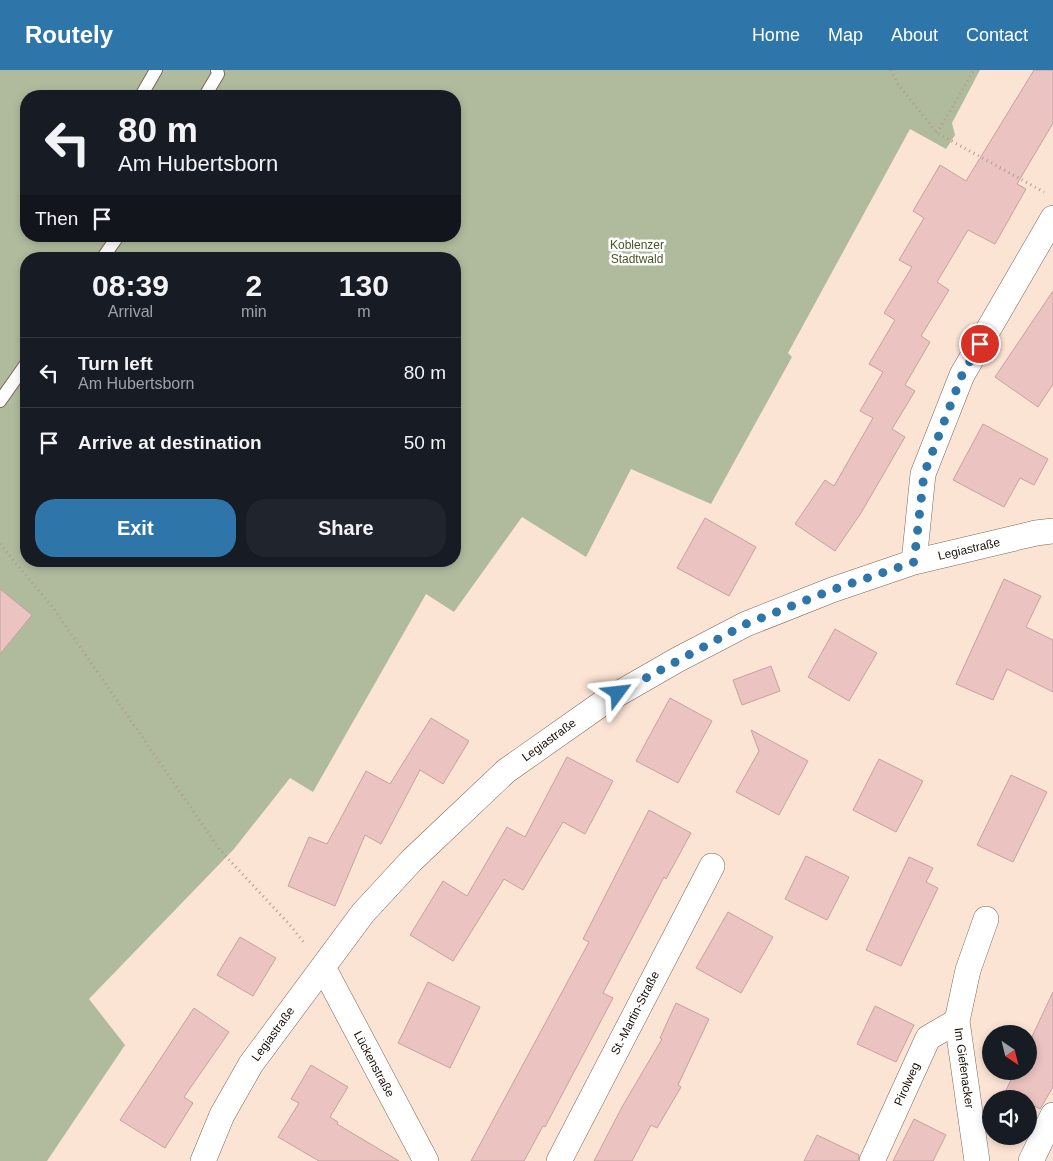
<!DOCTYPE html>
<html lang="en">
<head>
<meta charset="utf-8">
<style>
	body { margin:0; font-family:Helvetica,sans-serif; background:#20242c; color:#f1f3f6; height:100vh; display:flex; flex-direction:column; font-size:19px; white-space:nowrap }
	* { box-sizing:border-box; margin:0 }
	p { font-size:16px; color:#9ea1a6 }
	.icon { flex:none; width:28px; height:28px; fill:none; stroke:currentColor; stroke-width:2; stroke-linecap:round; stroke-linejoin:round }
	.map { position:relative; flex:1; overflow:hidden }
	.sheet { position:absolute; left:20px; top:182px; width:441px; height:315px; display:flex; flex-direction:column; background:#171b24; border-radius:20px; box-shadow:0 2px 8px #0003 }
	.sheet>* { flex:none }
	.banner { position:absolute; left:20px; top:20px; width:441px; height:152px; border-radius:20px; box-shadow:0 2px 8px #0003; background:#171b24; color:#f1f3f6; overflow:hidden }
	.needle { width:32px; rotate:145deg }
	.fabs { position:absolute; left:982px; top:955px; display:grid; gap:10px }
	.fabs a { display:grid; place-items:center; width:55px; height:55px; border-radius:50%; background:#171b24; box-shadow:0 2px 8px #0003; font-size:25px }
	.pin { position:absolute; display:grid; place-items:center; width:42px; height:42px; color:#fff; margin:-21px; border:2px solid #fff; border-radius:50%; box-shadow:0 1px 5px #0007 }
	.me { position:absolute; width:55px; margin:-28px; rotate:60deg; stroke-linejoin:round; filter:drop-shadow(0 0 4px #0008) }
	.turn { display:flex; align-items:center; gap:18px; height:105px; padding:0 15px; font-size:22px }
	.turn .icon { width:65px; height:65px; stroke-width:2.5 }
	.turn b { display:block; font-size:35px; line-height:42px }
	.then { display:flex; align-items:center; height:48px; padding:0 15px; background:#0003; gap:10px; font-size:19px }
	.eta { display:flex; justify-content:space-evenly; align-items:center; height:85px; text-align:center }
	.eta b { font-size:30px; font-weight:800; line-height:35px }
	.button { display:flex; gap:10px; margin-top:auto; padding:10px 15px }
	.button a { flex:1; height:58px; border-radius:20px; background:#2e75a9; color:#fff; font-size:20px; font-weight:800; line-height:58px; text-align:center }
	.button a+a { background:#20242c; color:#f1f3f6 }
	ul { padding:0; list-style:none }
	li { display:flex; align-items:center; gap:15px; height:70px; padding:0 15px; border-top:1px solid #363941 }
	li div { flex:1 }
	li b { display:block; font-size:19px }
	li em { font-style:normal }
	header { display:flex; align-items:center; gap:30px; box-sizing:border-box; height:70px; padding:0 25px; background:#2e75a9; color:#fff }
	header strong { font-size:24px }
	nav { display:flex; gap:28px; margin-inline-start:auto; font-size:18px }
	.map>svg:first-child { display:block }
	.green { fill:#b0bb9e; fill-rule:evenodd }
	.building { fill:#ebc3c1; stroke:#c5a2a0 }
	.lines { fill:none; stroke-linecap:round; stroke-linejoin:round }
	.lane-casing { stroke:#7f6655; stroke-width:14 }
	.street-casing { stroke:#7f6655; stroke-width:26 }
	.path { stroke:#af9d90; stroke-width:3; stroke-dasharray:1 4; stroke-linecap:butt }
	.lane { stroke:#fff; stroke-width:12 }
	.street { stroke:#fff; stroke-width:25 }
	.route { stroke:#2e75a9; stroke-width:9; stroke-dasharray:0 16.2 }
	.labels { text-anchor:middle; stroke-width:5; stroke-linejoin:round; paint-order:stroke }
	.park-label { font-size:12px; fill:#485725; stroke:#fff }
	.street-label { font-size:12px; fill:#180f08; stroke:#fff }
</style>
</head>
<body>
<header>
<strong>Routely</strong>
<nav><a>Home</a><a>Map</a><a>About</a><a>Contact</a></nav>
</header>
<div class="map">
<svg width="1053" height="1091" viewBox="0 0 1053 1091">
	<rect width="100%" height="100%" fill="#fce4d5"/>
	<path class="green" d="M0,0H980L952,53L955,65L946,79L910,59L788,283L792,287L711,434L631,399L586,487L522,447L454,542L426,524L313,722L290,708L234,779L89,929L125,975L47,1091H0ZM26,26H455V166H26ZM26,189H455V491H26Z"/>
	<path class="building" d="M1034,0H1053V53L1017,114L1026,119L995,174L968,160L937,212L949,220L921,266L930,272L905,315L915,321L892,359L905,367L861,443L835,481L795,454L825,410L834,416L873,348L860,341L883,302L869,294L895,250L884,243L912,197L899,190L924,148L913,141L940,95L966,111Z
		M1053,221V314L1038,337L995,307Z
		M983,354L1048,389L1034,415L1020,408L1004,437L953,410Z
		M705,448L756,477L729,526L677,498Z
		M1004,509L1041,526L1026,557L1053,570V622L1007,599L993,630L956,614Z
		M0,519L32,545L0,584Z
		M835,559L877,583L849,631L808,607Z
		M771,596L780,621L742,635L733,610Z
		M670,628L712,651L678,713L636,691Z
		M431,648L469,671L443,714L420,700L381,774L365,765L335,836L288,816L309,767L327,774L366,701L390,714Z
		M751,660L808,691L779,745L736,722L759,681Z
		M567,687L613,711L585,764L563,752L523,820L504,809L453,891L410,865L443,811L467,826L507,757L525,767Z
		M879,689L923,711L896,762L853,740Z
		M1011,705L1047,722L1013,792L977,775Z
		M649,740L691,763L666,809L664,807L603,923L613,928L545,1057L543,1056L524,1091H471L589,872L583,869Z
		M806,786L849,807L827,850L785,829Z
		M909,787L933,798L926,812L938,818L901,896L866,880Z
		M728,842L773,867L741,923L696,898Z
		M240,867L276,888L253,926L217,905Z
		M428,912L480,937L450,998L398,973Z
		M1053,922V1017L1040,1039L1029,1033V1029H1002L1015,1001H1029V973Z
		M676,933L709,949L678,1015L681,1017L657,1058L651,1055L632,1091H594L622,1037L662,969L660,968Z
		M875,936L914,955L896,992L857,974Z
		M194,938L229,962L184,1027L193,1033L165,1078L120,1050Z
		M311,995L348,1017L330,1047L338,1052L337,1054L399,1091H319L278,1067L299,1033L291,1029Z
		M914,1049L946,1065L933,1091H893Z
		M817,1065L859,1085L858,1091H804Z"/>
	<g class="lines">
		<defs>
			<path id="lane" d="M141,26L156,0
				M205,26L218,4L217,0
				M102,189L118,166
				M0,331L26,294"/>
			<path id="street" d="M914,492L923,404L962,305L1053,148
				M323,897L426,1091
				M203,1091L222,1045L251,994L363,843L412,790L506,701L604,632L677,590L746,554L832,520L914,492L1036,463L1053,461
				M559,1091L712,796
				M872,1091L928,968L957,951
				M977,1091L957,951L968,900L986,849
				M1031,1091L1053,1045"/>
		</defs>
		<use href="#lane" class="lane-casing"/>
		<use href="#street" class="street-casing"/>
		<path class="path" d="M891,0L898,14L937,63L1044,122
			M937,63L974,0
			M0,474L54,539L220,780L290,855L305,874"/>
		<use href="#lane" class="lane"/>
		<use href="#street" class="street"/>
	</g>
	<g class="lines">
		<path class="route" d="M618,623L746,554L832,520L914,492L924,404L962,305L980,274"/>
	</g>
	<g class="labels">
		<g class="park-label">
			<text x="637" y="179">Koblenzer<tspan x="637" dy="14">Stadtwald</tspan></text>
		</g>
		<g class="street-label">
			<text transform="translate(969 479) rotate(-13)" y="4">Legiastraße</text>
			<text transform="translate(549 670) rotate(-36)" y="4">Legiastraße</text>
			<text transform="translate(635 943) rotate(-63)" y="4">St.-Martin-Straße</text>
			<text transform="translate(273 964) rotate(-54)" y="4">Legiastraße</text>
			<text transform="translate(374 994) rotate(62)" y="4">Lückenstraße</text>
			<text transform="translate(964 998) rotate(82)" y="4">Im Giefenacker</text>
			<text transform="translate(907 1014) rotate(-66)" y="4">Pirolweg</text>
		</g>
	</g>
</svg>
<div class="fabs">
<a><svg class="needle" viewBox="-14 -14 28 28"><path d="M0-13l5 13h-10z" fill="#e53935"/><path d="M0 13l5-13h-10z" fill="#9ea1a6"/></svg></a>
<a><svg class="icon" aria-label="sound" viewBox="0 0 24 24"><path d="M4 9h4l5-4v14l-5-4H4zM17 9q2 3 0 6"/></svg></a>
</div>
<div class="pin" style="left:980px;top:274px;background:#d93025"><svg class="icon" aria-label="arrive" viewBox="0 0 24 24"><path d="M6 21V4h12l-3 4 3 4H6"/></svg></div>
<svg class="me" style="left:618px;top:623px" viewBox="-20 -20 40 40"><path d="M0-17L14 15 0 8-14 15z" fill="#2e75a9" stroke="#fff" stroke-width="4"/></svg>
<div class="banner">
<div class="turn"><svg class="icon" aria-label="left" viewBox="0 0 24 24"><path d="M17 20v-9H6M10 6l-5 5 5 5"/></svg><div><b>80 m</b>Am Hubertsborn</div></div>
<div class="then">Then<svg class="icon" aria-label="arrive" viewBox="0 0 24 24"><path d="M6 21V4h12l-3 4 3 4H6"/></svg></div>
</div>
<section class="sheet">
<div class="eta">
<div><b>08:39</b><p>Arrival</p></div>
<div><b>2</b><p>min</p></div>
<div><b>130</b><p>m</p></div>
</div>
<ul>
<li><svg class="icon" aria-label="left" viewBox="0 0 24 24"><path d="M17 20v-9H6M10 6l-5 5 5 5"/></svg><div><b>Turn left</b><p>Am Hubertsborn</p></div><em>80 m</em></li>
<li><svg class="icon" aria-label="arrive" viewBox="0 0 24 24"><path d="M6 21V4h12l-3 4 3 4H6"/></svg><div><b>Arrive at destination</b></div><em>50 m</em></li>
</ul>
<div class="button"><a>Exit</a><a>Share</a></div>
</section>
</div>
</body>
</html>
